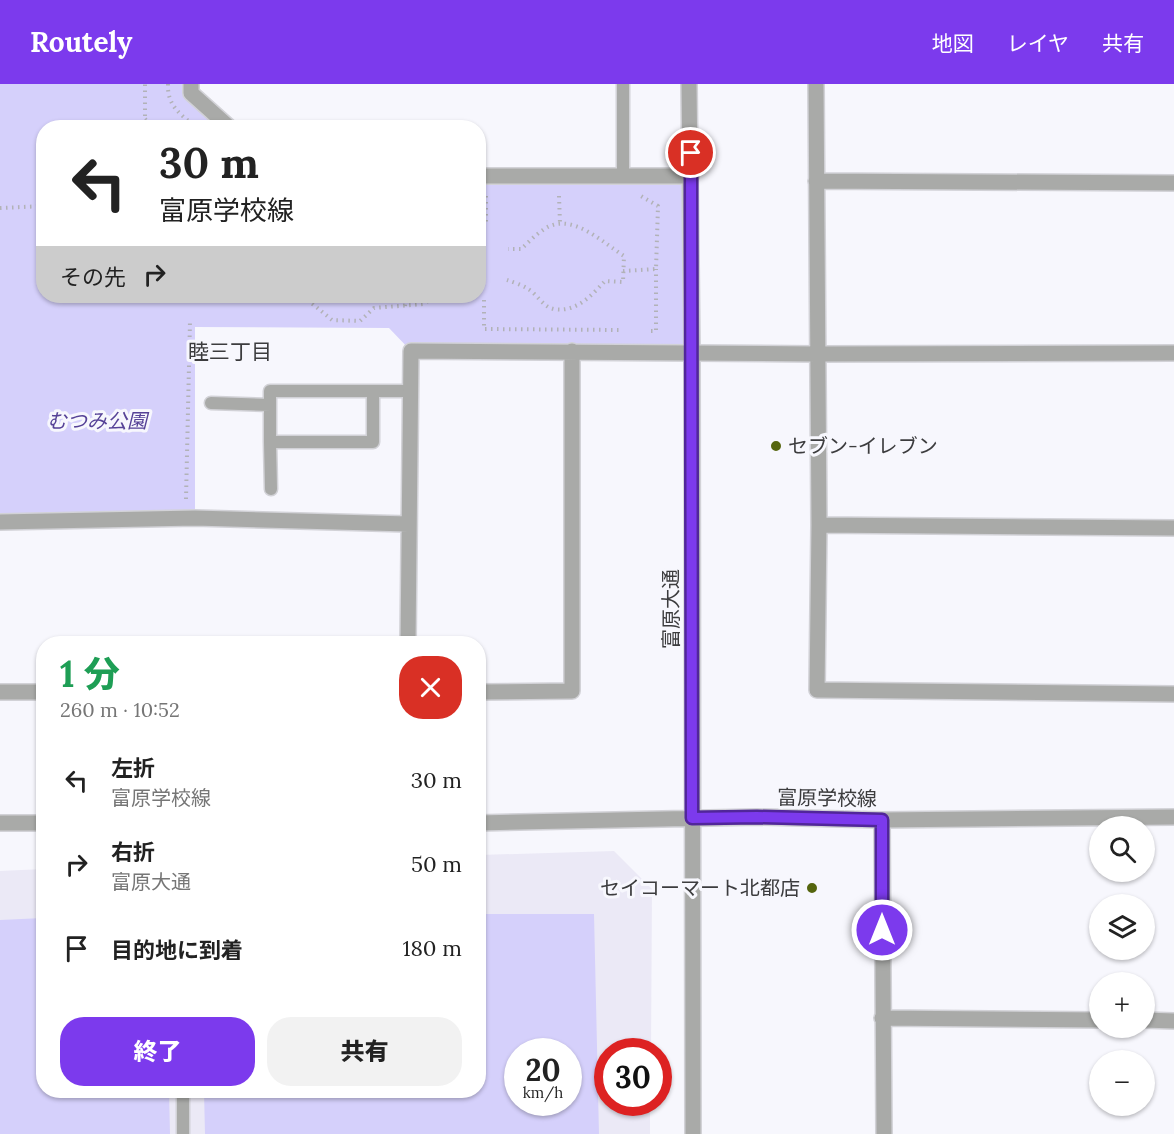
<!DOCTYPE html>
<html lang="ja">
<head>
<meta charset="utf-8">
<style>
	body { margin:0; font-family:Lora,"Noto Sans JP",serif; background:#f2f2f2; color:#222; height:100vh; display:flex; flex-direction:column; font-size:22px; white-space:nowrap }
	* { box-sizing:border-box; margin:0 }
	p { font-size:20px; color:#767676 }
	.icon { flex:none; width:33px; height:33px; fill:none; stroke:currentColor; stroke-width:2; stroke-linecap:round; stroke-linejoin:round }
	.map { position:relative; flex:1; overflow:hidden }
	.side { position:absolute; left:36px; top:552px; width:450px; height:462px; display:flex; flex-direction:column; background:#fff; border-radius:24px; box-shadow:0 2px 4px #0004 }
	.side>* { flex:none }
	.banner { position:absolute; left:36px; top:36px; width:450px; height:183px; border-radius:24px; box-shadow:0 2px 4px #0004; background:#fff; color:#222; overflow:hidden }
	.fabs { position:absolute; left:1089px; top:732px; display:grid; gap:12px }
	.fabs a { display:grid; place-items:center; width:66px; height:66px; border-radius:50%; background:#fff; box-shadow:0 2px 4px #0004; font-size:30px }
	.speed { position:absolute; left:504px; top:954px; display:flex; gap:12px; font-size:30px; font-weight:700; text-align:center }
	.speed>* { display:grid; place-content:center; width:78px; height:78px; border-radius:50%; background:#fff; box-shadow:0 2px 4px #0004; line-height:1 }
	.speed small { font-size:15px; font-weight:400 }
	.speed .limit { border:9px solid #d22; background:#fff; color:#111 }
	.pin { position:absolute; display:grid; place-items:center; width:51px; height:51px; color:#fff; margin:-26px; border:3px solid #fff; border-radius:50%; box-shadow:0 2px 6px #0007 }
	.me { position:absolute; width:66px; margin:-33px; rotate:0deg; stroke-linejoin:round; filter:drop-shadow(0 0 4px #0008) }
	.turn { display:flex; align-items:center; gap:21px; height:126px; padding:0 24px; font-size:27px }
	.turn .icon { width:78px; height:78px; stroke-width:2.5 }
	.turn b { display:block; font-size:42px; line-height:51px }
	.then { display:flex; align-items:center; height:57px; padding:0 24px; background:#0003; gap:12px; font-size:22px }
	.round { display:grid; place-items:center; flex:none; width:63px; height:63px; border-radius:24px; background:#f2f2f2 }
	.headline { display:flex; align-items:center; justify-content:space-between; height:102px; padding:0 24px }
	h1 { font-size:36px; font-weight:800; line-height:45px; color:#1e9e55 }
	.primary-button { display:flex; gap:12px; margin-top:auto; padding:12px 24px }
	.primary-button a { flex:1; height:69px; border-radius:24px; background:#7c3aed; color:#fff; font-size:24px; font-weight:800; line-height:69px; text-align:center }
	.primary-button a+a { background:#f2f2f2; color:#222 }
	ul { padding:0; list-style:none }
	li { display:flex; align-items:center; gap:18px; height:84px; padding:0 24px }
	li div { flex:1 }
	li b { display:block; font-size:22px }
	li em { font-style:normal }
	header { display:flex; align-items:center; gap:36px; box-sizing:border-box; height:84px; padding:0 30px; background:#7c3aed; color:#fff }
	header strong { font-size:28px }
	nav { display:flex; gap:33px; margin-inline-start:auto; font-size:21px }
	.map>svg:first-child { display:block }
	.built { fill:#ebe9f6; fill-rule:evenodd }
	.green { fill:#d5d0fb; fill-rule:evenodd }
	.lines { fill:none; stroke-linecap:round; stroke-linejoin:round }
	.service-casing { stroke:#d2d2d7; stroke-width:15 }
	.minor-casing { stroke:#d2d2d7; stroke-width:18 }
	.tertiary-casing { stroke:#d2d2d7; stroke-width:18 }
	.path { stroke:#b2b2b7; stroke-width:4; stroke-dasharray:1.5 4.5; stroke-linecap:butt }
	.service { stroke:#a9aaa8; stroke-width:12 }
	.minor { stroke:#a9aaa8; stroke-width:15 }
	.tertiary { stroke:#a9aaa8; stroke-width:15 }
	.route-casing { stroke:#51269a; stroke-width:15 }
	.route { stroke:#7c3aed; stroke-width:10 }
	.poi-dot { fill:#55650e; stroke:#f7f7fd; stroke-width:2 }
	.labels { text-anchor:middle; stroke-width:6; stroke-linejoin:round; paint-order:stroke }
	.park-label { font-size:20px; font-style:italic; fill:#564297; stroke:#f7f7fd }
	.poi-label { font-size:20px; fill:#3c3c3e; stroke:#f7f7fd; text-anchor:start }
	.street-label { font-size:20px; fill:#3c3c3e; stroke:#f7f7fd }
	.neighbourhood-label { font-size:21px; fill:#3c3c3e; stroke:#f7f7fd }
</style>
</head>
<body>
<header>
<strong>Routely</strong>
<nav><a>地図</a><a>レイヤ</a><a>共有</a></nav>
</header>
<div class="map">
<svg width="1174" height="1050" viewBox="0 0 1174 1050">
	<rect width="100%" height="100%" fill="#f7f7fd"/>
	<path class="built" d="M614,767L652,805L651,967L608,968V1018L650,1019V1050H0V787L43,785L44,1006H478L479,771ZM518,968H568V1018H518Z"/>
	<path class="green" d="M0,0H191L230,43L44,44V212H478L479,92H691L692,268L411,267L389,244L195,243V434L0,437Z
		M479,830H594L599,1050H205L204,1007L478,1006ZM518,968H568V1018H518Z
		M43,834L44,1006L169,1007L170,1050H0V836Z"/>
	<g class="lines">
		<defs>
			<path id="service" d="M623,0V92
				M373,307V358H270V307H410
				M211,319L270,321
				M270,358L271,405
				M183,1006V1050"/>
			<path id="minor" d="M191,0V9L230,44
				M816,0L819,441L817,606L1174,610
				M478,92H691
				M816,97L1174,99
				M0,438L195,434L408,440
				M819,441L1174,444
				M408,560L411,267L817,270L1174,269
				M0,608H44
				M478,608L572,607V267
				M882,736L884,1050
				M882,934L1100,936
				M1144,936L1174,937"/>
			<path id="tertiary" d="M689,0L692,268L693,1050
				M0,739H44
				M478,739L757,733L882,736L1174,733"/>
		</defs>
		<use href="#service" class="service-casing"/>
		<use href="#minor" class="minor-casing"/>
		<use href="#tertiary" class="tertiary-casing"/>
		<path class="path" d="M168,0C167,20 179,30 194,41
			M145,35L155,44
			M145,44V0
			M486,112V139
			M559,112L560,139
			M0,124L44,122
			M623,187L656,185L658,122L641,112
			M507,196C513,198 522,201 528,205C537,210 543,223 554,225C576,229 592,211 605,197L623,198L624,172C602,158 570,126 543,146C535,151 528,159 521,165H508
			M303,212L332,236L360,237L374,224L424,220L434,212
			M484,216V245L620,246
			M405,222L406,212
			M651,247H656V185
			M186,415L190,237"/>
		<use href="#service" class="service"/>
		<use href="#minor" class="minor"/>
		<use href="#tertiary" class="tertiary"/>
	</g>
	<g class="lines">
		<defs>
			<path id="route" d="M691,69L692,734L757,733L882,736V846"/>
		</defs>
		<use href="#route" class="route-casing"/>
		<use href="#route" class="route"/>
	</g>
	<g class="poi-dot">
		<circle cx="776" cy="362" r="6"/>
		<circle cx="812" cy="804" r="6"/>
	</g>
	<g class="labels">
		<g class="park-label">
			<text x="97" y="344">むつみ公園</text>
		</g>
		<g class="poi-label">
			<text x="788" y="369">セブン-イレブン</text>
			<text x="800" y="811" text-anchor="end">セイコーマート北都店</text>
		</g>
		<g class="street-label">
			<text transform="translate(671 525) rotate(-90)" y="7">富原大通</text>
			<text transform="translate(827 714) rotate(1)" y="7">富原学校線</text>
		</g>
		<g class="neighbourhood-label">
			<text x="230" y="275">睦三丁目</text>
		</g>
	</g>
</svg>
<div class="fabs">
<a><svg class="icon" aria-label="search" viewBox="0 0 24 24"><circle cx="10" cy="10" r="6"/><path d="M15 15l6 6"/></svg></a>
<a><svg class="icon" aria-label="layers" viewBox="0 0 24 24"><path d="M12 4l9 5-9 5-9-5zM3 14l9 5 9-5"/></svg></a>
<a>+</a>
<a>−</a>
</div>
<div class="speed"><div>20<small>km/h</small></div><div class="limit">30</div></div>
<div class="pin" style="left:691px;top:69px;background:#d93025"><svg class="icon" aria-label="arrive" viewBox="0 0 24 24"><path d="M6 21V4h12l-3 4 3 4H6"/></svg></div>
<svg class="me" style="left:882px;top:846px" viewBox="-20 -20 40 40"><circle r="17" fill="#7c3aed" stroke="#fff" stroke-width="3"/><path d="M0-11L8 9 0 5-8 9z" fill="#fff"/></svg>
<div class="banner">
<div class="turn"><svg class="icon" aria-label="left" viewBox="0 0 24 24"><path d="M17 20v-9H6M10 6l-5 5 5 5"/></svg><div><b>30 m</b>富原学校線</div></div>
<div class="then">その先<svg class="icon" aria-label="right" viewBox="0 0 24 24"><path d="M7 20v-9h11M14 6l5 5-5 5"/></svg></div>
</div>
<section class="side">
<div class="headline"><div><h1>1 分</h1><p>260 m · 10:52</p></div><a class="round" style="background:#d93025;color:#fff"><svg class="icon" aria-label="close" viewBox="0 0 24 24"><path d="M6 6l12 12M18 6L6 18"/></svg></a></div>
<ul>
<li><svg class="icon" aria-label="left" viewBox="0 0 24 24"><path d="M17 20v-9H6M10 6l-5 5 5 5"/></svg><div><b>左折</b><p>富原学校線</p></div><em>30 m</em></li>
<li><svg class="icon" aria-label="right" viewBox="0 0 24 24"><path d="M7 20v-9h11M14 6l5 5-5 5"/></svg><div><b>右折</b><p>富原大通</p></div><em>50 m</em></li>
<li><svg class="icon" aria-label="arrive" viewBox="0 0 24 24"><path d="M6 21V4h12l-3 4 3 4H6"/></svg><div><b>目的地に到着</b></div><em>180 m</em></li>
</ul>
<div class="primary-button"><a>終了</a><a>共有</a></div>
</section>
</div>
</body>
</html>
